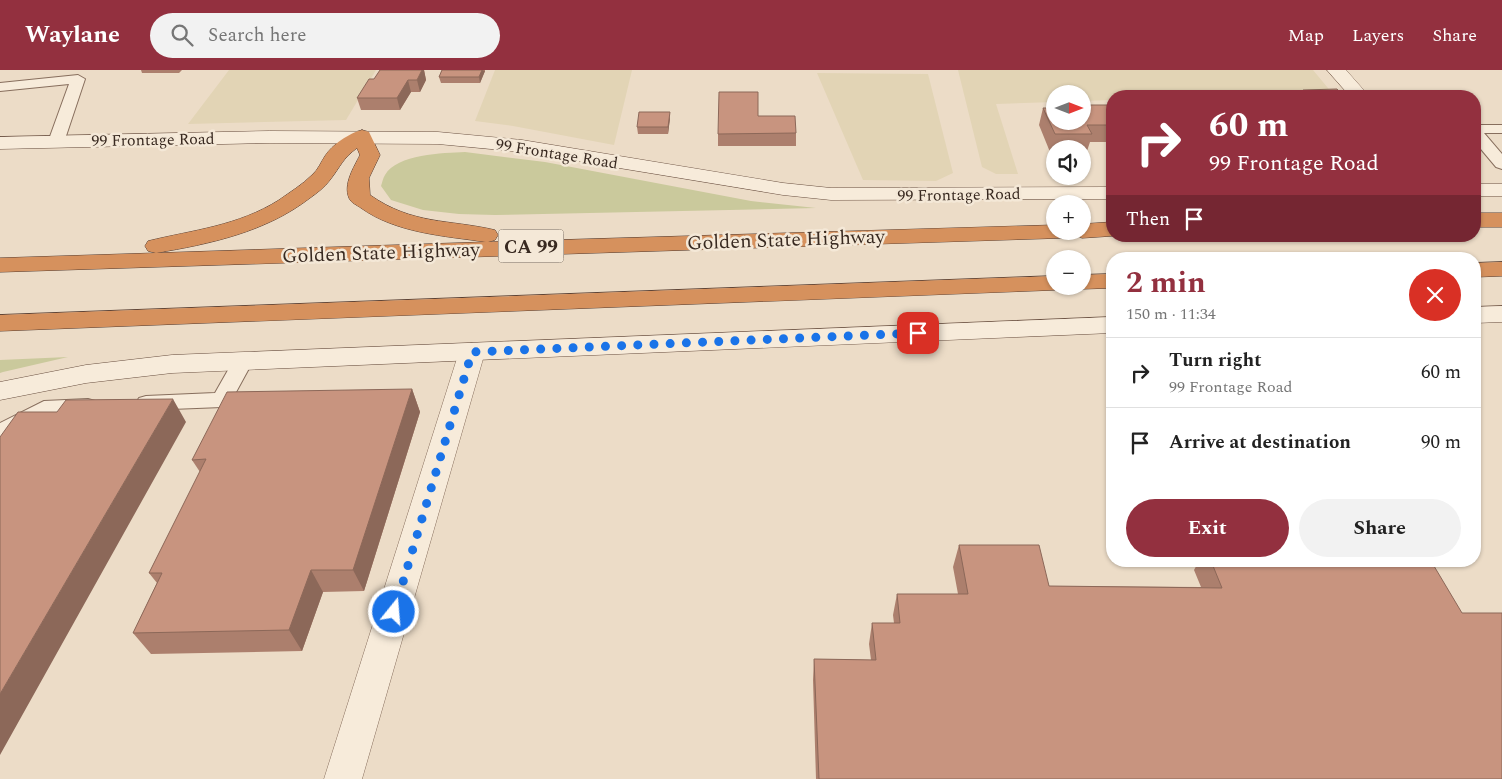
<!DOCTYPE html>
<html lang="en">
<head>
<meta charset="utf-8">
<style>
	body { margin:0; font-family:Spectral,serif; background:#f2f2f2; color:#222; height:100vh; display:flex; flex-direction:column; font-size:19px; white-space:nowrap }
	* { box-sizing:border-box; margin:0 }
	p { font-size:16px; color:#767676 }
	.icon { flex:none; width:28px; height:28px; fill:none; stroke:currentColor; stroke-width:2; stroke-linecap:round; stroke-linejoin:round }
	.map { position:relative; flex:1; overflow:hidden }
	.panel { position:absolute; left:1106px; top:182px; width:375px; height:315px; display:flex; flex-direction:column; background:#fff; border-radius:20px; box-shadow:0 1px 4px #0004 }
	.panel>* { flex:none }
	.banner { position:absolute; left:1106px; top:20px; width:375px; height:152px; border-radius:20px; box-shadow:0 1px 4px #0004; background:#93303f; color:#fff; overflow:hidden }
	.needle { width:32px; rotate:90deg }
	.controls { position:absolute; left:1046px; top:15px; display:grid; gap:10px }
	.controls a { display:grid; place-items:center; width:45px; height:45px; border-radius:50%; background:#fff; box-shadow:0 1px 4px #0004; font-size:25px }
	.pin { position:absolute; display:grid; place-items:center; width:42px; height:42px; color:#fff; margin:-21px; border-radius:10px; box-shadow:0 2px 8px #0006 }
	.me { position:absolute; width:55px; margin:-28px; rotate:17deg; stroke-linejoin:round; filter:drop-shadow(0 0 4px #0008) }
	.turn { display:flex; align-items:center; gap:18px; height:105px; padding:0 20px; font-size:22px }
	.turn .icon { width:65px; height:65px; stroke-width:2.5 }
	.turn b { display:block; font-size:35px; line-height:42px }
	.then { display:flex; align-items:center; height:48px; padding:0 20px; background:#0003; gap:10px; font-size:19px }
	.round { display:grid; place-items:center; flex:none; width:52px; height:52px; border-radius:26px; background:#f2f2f2 }
	.head { display:flex; align-items:center; justify-content:space-between; height:85px; padding:0 20px }
	h1 { font-size:30px; font-weight:700; line-height:38px; color:#93303f }
	.cta { display:flex; gap:10px; margin-top:auto; padding:10px 20px }
	.cta a { flex:1; height:58px; border-radius:30px; background:#93303f; color:#fff; font-size:20px; font-weight:700; line-height:58px; text-align:center }
	.cta a+a { background:#f2f2f2; color:#222 }
	ul { padding:0; list-style:none }
	li { display:flex; align-items:center; gap:15px; height:70px; padding:0 20px; border-top:1px solid #e0e0e0 }
	li div { flex:1 }
	li b { display:block; font-size:19px }
	li em { font-style:normal }
	header { display:flex; align-items:center; gap:30px; box-sizing:border-box; height:70px; padding:0 25px; background:#93303f; color:#fff }
	header strong { font-size:24px }
	nav { display:flex; gap:28px; margin-inline-start:auto; font-size:18px }
	.search { width:350px; height:45px; background:#f2f2f2; display:flex; align-items:center; gap:12px; box-sizing:border-box; padding:0 18px; border-radius:28px; color:#767676; font-size:19px }
	.map>svg:first-child { display:block }
	.farmland { fill:#e2d4b5 }
	.green { fill:#cac99c }
	.lines { fill:none; stroke-linecap:round; stroke-linejoin:round }
	.lane-casing { stroke:#876e5d; stroke-width:2 }
	.street-casing { stroke:#876e5d; stroke-width:1 }
	.secondary-casing { stroke:#694f40; stroke-width:1 }
	.highway-casing { stroke:#563d31; stroke-width:1 }
	.lane { fill:#f7ebda; fill-rule:evenodd }
	.street { fill:#f7ebda; fill-rule:evenodd }
	.secondary { fill:#f7ebda; fill-rule:evenodd }
	.highway { fill:#d6915d; fill-rule:evenodd }
	.wall { fill:#ac7f6d }
	.shaded-wall { fill:#8c6859 }
	.building { fill:#c8947f; stroke:#8c6859 }
	.route { stroke:#1a73e8; stroke-width:9; stroke-dasharray:0 16.2 }
	.labels { text-anchor:middle; stroke-width:5; stroke-linejoin:round; paint-order:stroke }
	.far-street-label { font-size:16px; fill:#382920; stroke:#f4e8d7 }
	.shield { fill:#f4e8d7; stroke:#706257; stroke-width:1 }
	.shield-label { font-size:19px; font-weight:bold; fill:#382920 }
	.street-label { font-size:20px; fill:#382920; stroke:#f4e8d7 }
</style>
</head>
<body>
<header>
<strong>Waylane</strong>
<div class="search"><svg class="icon" aria-label="search" viewBox="0 0 24 24"><circle cx="10" cy="10" r="6"/><path d="M15 15l6 6"/></svg>Search here</div>
<nav><a>Map</a><a>Layers</a><a>Share</a></nav>
</header>
<div class="map">
<svg width="1502" height="709" viewBox="0 0 1502 709">
	<rect width="100%" height="100%" fill="#ecdcc7"/>
	<path class="farmland" d="M229,0H376L346,50L188,54Z
		M495,0H632L614,75L513,56L475,51Z
		M958,0H1313L1333,24L1247,26H1112V30L1083,31L1082,24H1055V32L996,34L1018,104H996L982,97Z
		M817,3L928,4L953,103L936,111L863,110Z"/>
	<path class="green" d="M465,82L545,92L751,131L816,138L495,145L459,144L423,140L391,130L381,116C382,113 383,108 385,105C397,84 443,83 465,82Z
		M68,287L3,302L0,303V290Z"/>
	<g class="lines">
		<defs>
			<path id="lane" d="M78,5L85,9L64,72L61,75H51L48,72L69,14L0,21V13Z
				M1475,55H1502V63H1484L1502,84V99L1496,97L1475,72Z
				M243,284L250,286L253,291L229,335L222,337L146,340L139,338L136,333L139,328L146,326L215,323L236,286Z
				M88,329L95,331L98,336L95,341C80,346 64,341 49,345C32,349 17,366 0,371V353L44,331Z"/>
			<path id="street" d="M1327,0H1346L1369,26H1350Z
				M472,273L481,276L485,282L362,709H324L459,282L463,276Z"/>
			<path id="secondary" d="M270,61L438,62L522,70L783,113L831,118L1112,117V129L831,130L783,125L522,82L438,74L270,73L0,79V67Z
				M1475,114H1502V126H1475Z
				M1502,236V252L1475,253V237Z
				M1112,247V263L172,303L86,313L0,330V312L86,295L172,285Z"/>
			<path id="highway" d="M362,60L369,62L380,85L369,108L370,125C413,155 448,149 495,160L498,165L495,170L488,172L1055,155V161H1082V154L1112,152V166L1082,168L1072,163L1063,168L0,202V188L156,183L148,181L145,176L148,171C193,160 238,156 279,130C290,122 302,115 312,105C318,100 321,92 325,86C332,75 349,63 362,60ZM357,78L360,85C354,97 343,114 349,128C351,133 357,135 361,138C396,163 444,166 486,172L156,183C210,174 266,162 310,128C317,123 325,117 330,110C341,96 342,89 357,78Z
				M1475,143H1502V157H1475Z
				M1502,192V206L1475,207V193Z
				M1112,204V218L1082,219L1073,216H1082V205Z
				M1055,206V216H1065L1063,218L1055,220L0,261V245Z"/>
		</defs>
		<use href="#lane" class="lane-casing"/>
		<use href="#street" class="street-casing"/>
		<use href="#secondary" class="secondary-casing"/>
		<use href="#highway" class="highway-casing"/>
		<use href="#lane" class="lane"/>
		<use href="#street" class="street"/>
		<use href="#secondary" class="secondary"/>
		<use href="#highway" class="highway"/>
	</g>
	<path class="wall" d="M141,0H182L179,3H142Z
		M380,0H424L426,10L420,22H411L400,40H361L357,28L374,9Z
		M442,0H485V1L480,13H441L439,7Z
		M1303,20L1344,26H1300Z
		M1112,35V72H1090L1087,81H1082V79H1055V82H1050L1039,55L1043,38L1055,51Z
		M758,46L796,63V76H718V64Z
		M670,48L668,64H638L637,57Z
		M412,319L420,342L364,521L323,522L302,581L151,584L133,563L157,513L149,503L200,402L192,390Z
		M959,475L1049,516L1201,517L1194,500L1199,491H1431L1502,709H816L813,610L814,589L871,590L869,574L872,553H894L893,545L897,524H958L953,497Z"/>
	<path class="shaded-wall" d="M422,0H424L426,10L420,22L417,10Z
		M482,0L485,1L480,13L479,7Z
		M408,10L411,22L400,40L397,28Z
		M670,42V48L668,64V57Z
		M412,319L420,342L364,521L353,500Z
		M173,329L186,352L0,685V624Z
		M311,500L323,522L302,581L289,560Z"/>
	<path class="building" d="M380,0H422L417,10H408L397,28H357L369,9H374Z
		M442,0H482L479,7H439Z
		M1337,19L1344,26H1309L1303,20Z
		M719,22H758V46H795L796,63L718,64Z
		M1082,35H1112V55H1087L1092,64H1055L1043,38H1055V51H1082Z
		M639,42H670L668,57H637Z
		M412,319L353,500H311L289,560L133,563L162,503H149L206,389L192,390L227,322Z
		M173,329L0,624V367L18,342H57L66,330Z
		M959,475H1039L1049,516L1222,518L1211,491H1431L1462,543H1502V709H819L814,589L876,590L872,553H900L897,524H968Z"/>
	<g class="lines">
		<path class="route" d="M394,542L472,282L918,263"/>
	</g>
	<g class="labels">
		<g class="far-street-label">
			<text transform="translate(153 69) rotate(-1)" y="6">99 Frontage Road</text>
			<text transform="translate(557 83) rotate(9)" y="6">99 Frontage Road</text>
			<text transform="translate(959 124) rotate(-1)" y="6">99 Frontage Road</text>
		</g>
		<rect class="shield" x="498.5" y="159.5" width="65" height="33" rx="4"/>
		<g class="shield-label">
			<text x="531" y="183">CA 99</text>
		</g>
		<g class="street-label">
			<text transform="translate(786 169) rotate(-2)" y="7">Golden State Highway</text>
			<text transform="translate(381 182) rotate(-2)" y="7">Golden State Highway</text>
		</g>
	</g>
</svg>
<div class="controls">
<a><svg class="needle" viewBox="-14 -14 28 28"><path d="M0-13l5 13h-10z" fill="#e53935"/><path d="M0 13l5-13h-10z" fill="#767676"/></svg></a>
<a><svg class="icon" aria-label="sound" viewBox="0 0 24 24"><path d="M4 9h4l5-4v14l-5-4H4zM17 9q2 3 0 6"/></svg></a>
<a>+</a>
<a>−</a>
</div>
<div class="pin" style="left:918px;top:263px;background:#d93025"><svg class="icon" aria-label="arrive" viewBox="0 0 24 24"><path d="M6 21V4h12l-3 4 3 4H6"/></svg></div>
<svg class="me" style="left:394px;top:542px" viewBox="-20 -20 40 40"><circle r="17" fill="#1a73e8" stroke="#fff" stroke-width="3"/><path d="M0-11L8 9 0 5-8 9z" fill="#fff"/></svg>
<div class="banner">
<div class="turn"><svg class="icon" aria-label="right" viewBox="0 0 24 24"><path d="M7 20v-9h11M14 6l5 5-5 5"/></svg><div><b>60 m</b>99 Frontage Road</div></div>
<div class="then">Then<svg class="icon" aria-label="arrive" viewBox="0 0 24 24"><path d="M6 21V4h12l-3 4 3 4H6"/></svg></div>
</div>
<section class="panel">
<div class="head"><div><h1>2 min</h1><p>150 m · 11:34</p></div><a class="round" style="background:#d93025;color:#fff"><svg class="icon" aria-label="close" viewBox="0 0 24 24"><path d="M6 6l12 12M18 6L6 18"/></svg></a></div>
<ul>
<li><svg class="icon" aria-label="right" viewBox="0 0 24 24"><path d="M7 20v-9h11M14 6l5 5-5 5"/></svg><div><b>Turn right</b><p>99 Frontage Road</p></div><em>60 m</em></li>
<li><svg class="icon" aria-label="arrive" viewBox="0 0 24 24"><path d="M6 21V4h12l-3 4 3 4H6"/></svg><div><b>Arrive at destination</b></div><em>90 m</em></li>
</ul>
<div class="cta"><a>Exit</a><a>Share</a></div>
</section>
</div>
</body>
</html>
